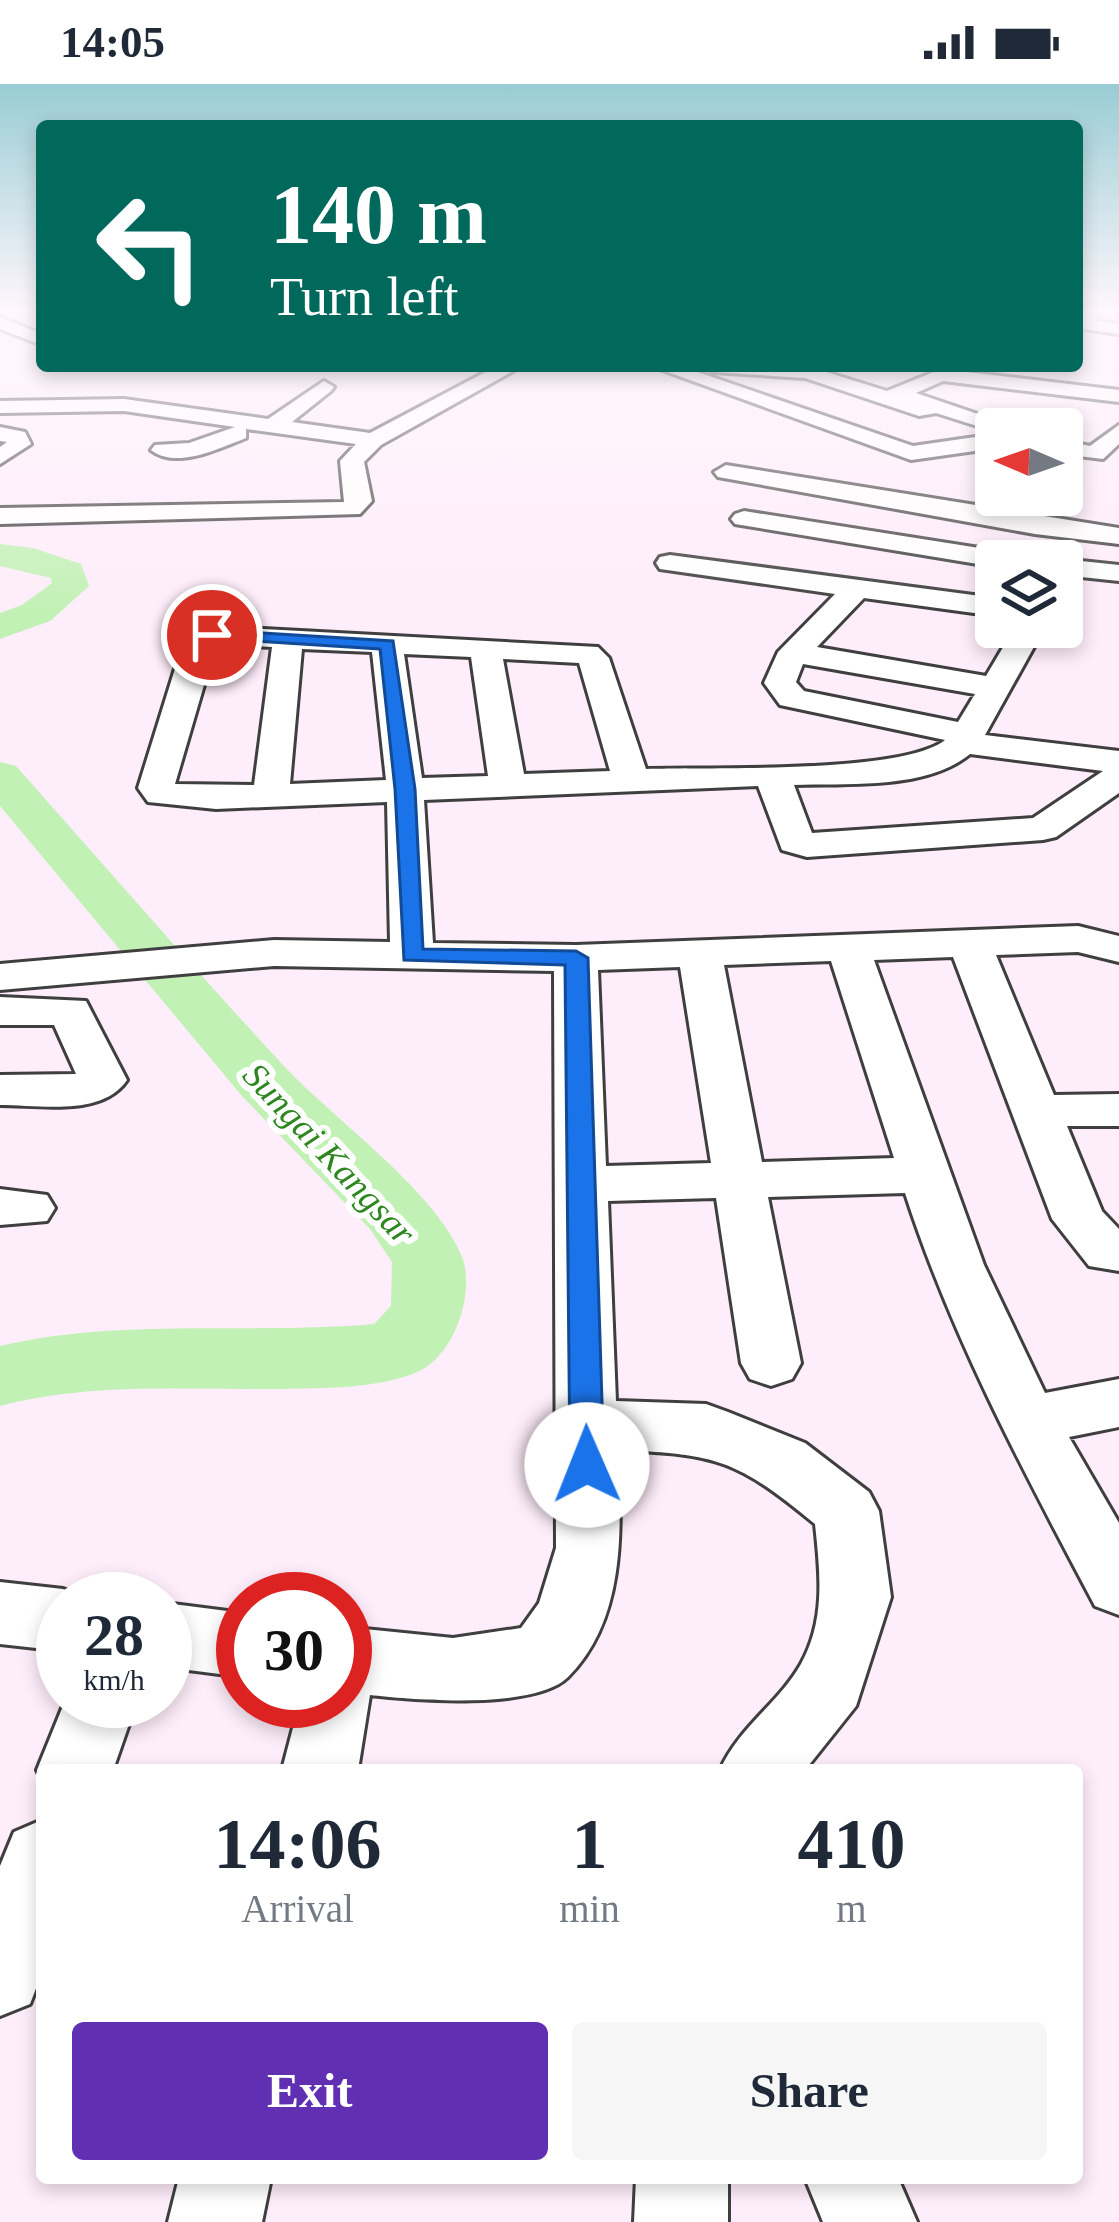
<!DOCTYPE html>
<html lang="en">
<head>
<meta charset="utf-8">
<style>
	body { margin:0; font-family:"Times New Roman",serif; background:#f6f6f7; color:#1f2937; height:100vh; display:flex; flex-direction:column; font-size:45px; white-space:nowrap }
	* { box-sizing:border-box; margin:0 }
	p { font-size:39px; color:#747a83 }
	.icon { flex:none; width:66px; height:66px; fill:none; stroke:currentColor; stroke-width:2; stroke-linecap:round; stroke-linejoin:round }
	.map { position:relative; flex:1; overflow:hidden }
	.panel { position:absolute; left:36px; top:1680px; width:1047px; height:420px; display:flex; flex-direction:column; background:#fff; border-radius:12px; box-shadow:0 6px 18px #0003 }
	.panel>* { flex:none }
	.guide { position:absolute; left:36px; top:36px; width:1047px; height:252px; border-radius:12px; box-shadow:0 6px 18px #0003; background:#00695c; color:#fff; overflow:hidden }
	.needle { width:78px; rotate:272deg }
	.buttons { position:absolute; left:975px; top:324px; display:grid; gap:24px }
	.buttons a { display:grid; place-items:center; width:108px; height:108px; border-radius:12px; background:#fff; box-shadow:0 6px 18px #0003; font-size:60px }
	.speed { position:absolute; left:36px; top:1488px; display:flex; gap:24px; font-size:60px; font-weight:700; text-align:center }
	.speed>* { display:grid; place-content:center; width:156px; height:156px; border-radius:50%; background:#fff; box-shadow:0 6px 18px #0003; line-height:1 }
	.speed small { font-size:30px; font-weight:400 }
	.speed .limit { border:18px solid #d22; background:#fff; color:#111 }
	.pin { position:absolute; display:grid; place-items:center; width:102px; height:102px; color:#fff; margin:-51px; border:6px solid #fff; border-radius:50%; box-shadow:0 3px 12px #0007 }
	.me { position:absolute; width:132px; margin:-66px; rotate:359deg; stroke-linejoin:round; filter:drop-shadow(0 0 9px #0008) }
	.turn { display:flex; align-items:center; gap:42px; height:252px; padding:0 36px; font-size:54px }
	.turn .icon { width:156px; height:156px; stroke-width:2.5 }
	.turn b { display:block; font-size:84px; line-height:102px }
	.eta { display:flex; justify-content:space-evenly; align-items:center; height:204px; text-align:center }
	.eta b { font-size:72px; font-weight:600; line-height:84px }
	.button { display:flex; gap:24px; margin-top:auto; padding:24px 36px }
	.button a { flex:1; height:138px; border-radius:12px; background:#602fb2; color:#fff; font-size:48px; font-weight:600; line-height:138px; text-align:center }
	.button a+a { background:#f6f6f7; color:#1f2937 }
	.status { display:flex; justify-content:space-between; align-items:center; height:84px; padding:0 60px; background:#fff; direction:ltr }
	.status svg { height:33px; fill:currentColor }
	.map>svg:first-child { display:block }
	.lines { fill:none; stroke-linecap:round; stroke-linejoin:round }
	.river { fill:#c2f1b5; fill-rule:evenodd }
	.minor-casing { stroke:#3f3f3f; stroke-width:6 }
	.minor { fill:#fff; fill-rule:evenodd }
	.route { fill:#1a73e8; stroke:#114b97; stroke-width:3 }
	.labels { text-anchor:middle; stroke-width:12; stroke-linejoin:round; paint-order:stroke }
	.water-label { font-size:36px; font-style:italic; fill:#2d871e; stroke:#fff }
</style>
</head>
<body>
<div class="status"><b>14:05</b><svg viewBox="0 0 49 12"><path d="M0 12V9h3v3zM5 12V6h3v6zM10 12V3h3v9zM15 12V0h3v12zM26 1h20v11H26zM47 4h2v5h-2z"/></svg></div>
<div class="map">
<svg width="1119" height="2138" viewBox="0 0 1119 2138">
	<rect width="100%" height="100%" fill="#feedfa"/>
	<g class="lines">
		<path class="river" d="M0,460L33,464L81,480L89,502L50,537L0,555V529L22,521L52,499L51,494L0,482Z
			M0,678L16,682C105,782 192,883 283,981C332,1034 436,1107 462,1173C476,1210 453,1275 415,1289C375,1305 323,1304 280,1305C187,1306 91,1298 0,1322V1262C121,1233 251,1251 374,1240L391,1222L392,1178L370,1145L242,1012L0,722Z"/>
		<defs>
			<path id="minor" d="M1080,229H1100L1094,236L1119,240V250L1077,244Z
				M0,233L42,250V261L0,245Z
				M497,282H522L381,361L364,378L372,417L360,430L0,440V424L344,418L340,377L356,360L246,345V354C219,364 177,386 151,366L155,361L189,359L235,343L124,327L0,329V317L124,315L268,335L324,297L334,303L331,307L292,338L370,349Z
				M651,282H680L913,362L996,350V364L911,376Z
				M704,282H807L887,307L941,285L1119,306V318L943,297L916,309L1022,345L996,348L936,329L919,332L805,294L714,288Z
				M1119,341V360L1103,375L1062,370V356L1090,362Z
				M0,343L25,348L31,360L0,380V363L7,358L0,357Z
				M726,381L1119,444V460L1035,450L718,393L714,388Z
				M744,427L1011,469L1025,477H996V483L735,440L731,435L735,430Z
				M670,471L996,514V532L864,514L817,563L986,592L1015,543H1045L985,651L1119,667V709L1056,753L1043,756L807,773L782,766L758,702L424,716L433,859L576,861L1078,842L1119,852V878L1078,868L996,871L1054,1011L1119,1010V1042H1067L1102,1127L1119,1145V1187L1089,1182L1052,1135L953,873L874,876L984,1181L1045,1309L1119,1295V1343L1069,1353L1119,1439V1531L1095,1522C1024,1388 952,1254 905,1109L768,1113L801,1279L792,1295L771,1302L750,1295L741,1279L716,1114L608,1117L616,1317L706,1320L728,1328L805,1359L869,1408L879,1427L891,1513L856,1622L805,1686H720C739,1643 779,1619 801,1580C826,1535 820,1488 815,1440C737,1376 718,1370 618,1366C621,1442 627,1534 568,1593C535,1626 413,1616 370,1611L358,1686H282L300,1617H345V1543L453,1554L521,1544L539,1519L556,1464L554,887L274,882L0,906V880L274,856L390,858L387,718L216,725L148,718L138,704L183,559L198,545L209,542L598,563L609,574L646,685C709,683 902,690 945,656L780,621L764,599L778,568L835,510L660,485L656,479L660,473ZM216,560L272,563L254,701L175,700ZM302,565L372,568L386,696L290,700ZM404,570L471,573L488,692L422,694ZM503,575L579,579L610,687L524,690ZM803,580L975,610L958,638L804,607L796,598ZM970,670L1103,687L1033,734L812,749L794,701C848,699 926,706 970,670ZM831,877L894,1074L762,1078L724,881ZM680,883L711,1079L606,1082L598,886Z
				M1062,475L1119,481V497L1062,491V477H1053Z
				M0,913L86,917L127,996C102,1033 40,1021 0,1021V991L76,990L54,941H0Z
				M0,1105L47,1111L55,1124L47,1137L0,1141Z
				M0,1498L63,1505L88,1514L63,1515V1567L0,1560Z
				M165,1519L243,1529V1593L165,1583Z
				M65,1617H137L113,1686H42V1697L37,1686Z
				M42,1736V1889L30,1920L0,1932V1782L14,1748Z
				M179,2094H271L262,2138H168Z
				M636,2094H728V2138H634Z
				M805,2094H898L917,2138H823Z"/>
		</defs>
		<use href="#minor" class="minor-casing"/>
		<use href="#minor" class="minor"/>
	</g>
	<linearGradient id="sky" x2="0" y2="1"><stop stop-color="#99ccd4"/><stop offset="0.43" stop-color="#fff7fd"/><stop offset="1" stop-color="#fff7fd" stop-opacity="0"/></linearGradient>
	<rect width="1119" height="528" fill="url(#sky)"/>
	<path class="route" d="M212,546L393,557L415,705L423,865L576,867L588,874L604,1381L599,1391L587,1395L575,1391L570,1381L565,881L404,876L395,705L380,565L206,554V547Z"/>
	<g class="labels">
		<g class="water-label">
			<text transform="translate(330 1069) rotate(47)" y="13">Sungai Kangsar</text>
		</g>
	</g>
</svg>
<div class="buttons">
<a><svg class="needle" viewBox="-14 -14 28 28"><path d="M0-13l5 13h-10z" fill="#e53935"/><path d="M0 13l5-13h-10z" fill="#747a83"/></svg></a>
<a><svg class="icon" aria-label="layers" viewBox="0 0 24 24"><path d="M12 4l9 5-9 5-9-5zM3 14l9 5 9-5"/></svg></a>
</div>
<div class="speed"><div>28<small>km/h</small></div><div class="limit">30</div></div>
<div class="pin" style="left:212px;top:551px;background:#d93025"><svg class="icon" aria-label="arrive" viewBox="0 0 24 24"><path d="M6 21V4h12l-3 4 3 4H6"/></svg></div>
<svg class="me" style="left:587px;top:1381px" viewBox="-20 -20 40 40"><circle r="19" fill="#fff"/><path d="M0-13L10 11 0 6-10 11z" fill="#1a73e8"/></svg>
<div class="guide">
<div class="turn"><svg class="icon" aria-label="left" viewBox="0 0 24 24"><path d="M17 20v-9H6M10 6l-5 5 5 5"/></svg><div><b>140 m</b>Turn left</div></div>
</div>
<section class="panel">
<div class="eta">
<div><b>14:06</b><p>Arrival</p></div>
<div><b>1</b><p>min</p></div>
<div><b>410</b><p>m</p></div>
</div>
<div class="button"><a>Exit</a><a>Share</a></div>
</section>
</div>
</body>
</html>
